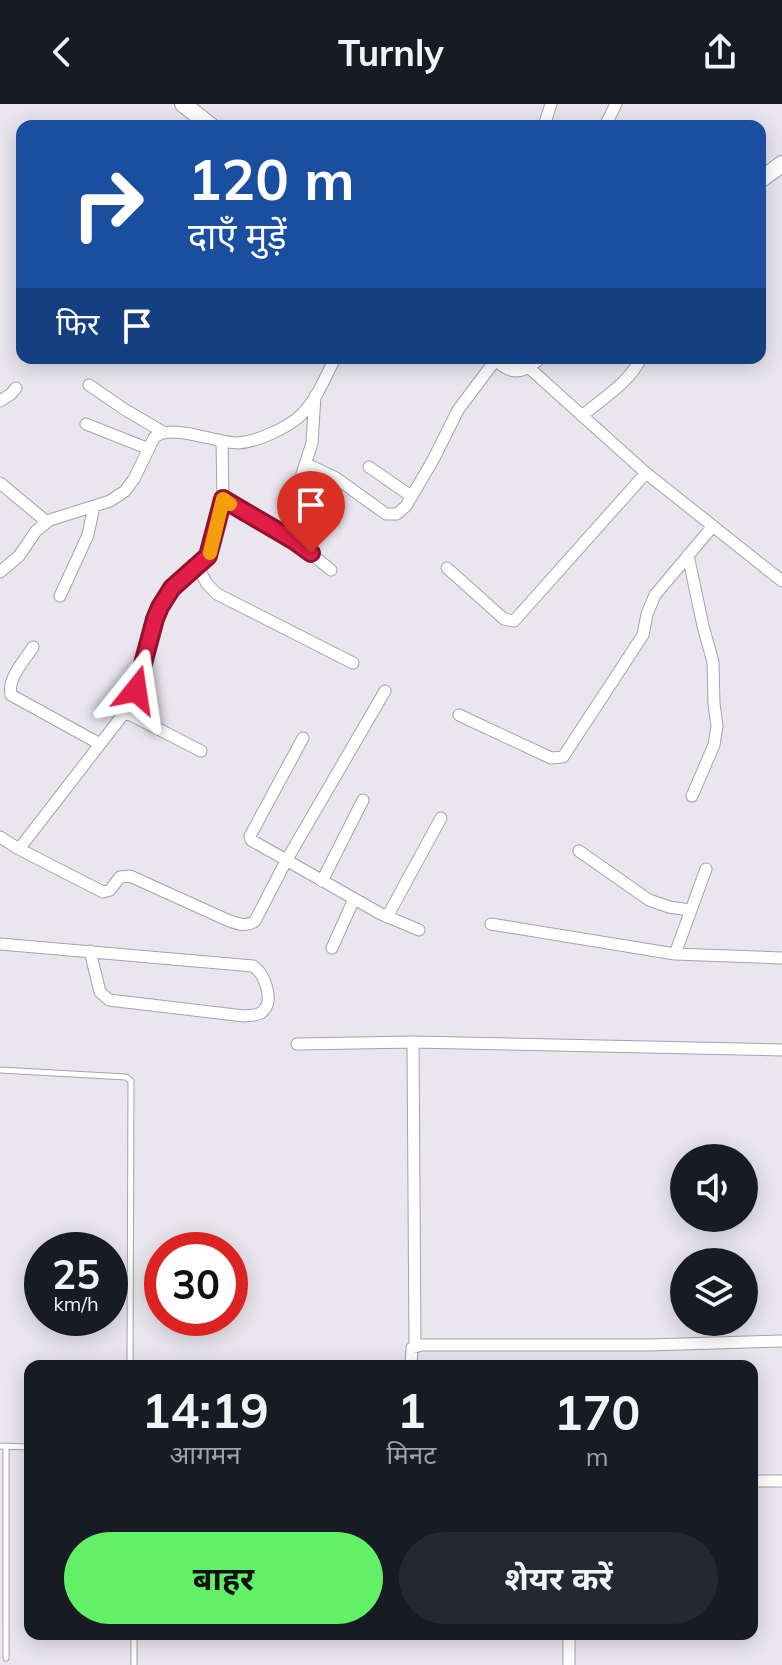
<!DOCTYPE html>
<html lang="hi">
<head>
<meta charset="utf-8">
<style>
	body { margin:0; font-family:Mulish,"Noto Sans Devanagari",sans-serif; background:#242831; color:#f1f3f6; height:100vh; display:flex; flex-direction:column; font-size:30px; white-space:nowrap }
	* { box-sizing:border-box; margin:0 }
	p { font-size:26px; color:#9ea1a6 }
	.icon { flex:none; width:44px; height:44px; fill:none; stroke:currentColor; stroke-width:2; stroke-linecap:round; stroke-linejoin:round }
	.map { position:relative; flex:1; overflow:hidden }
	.panel { position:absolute; left:24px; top:1256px; width:734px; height:280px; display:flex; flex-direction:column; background:#171b24; border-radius:16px; box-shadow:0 4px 20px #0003 }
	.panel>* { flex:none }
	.hud { position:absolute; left:16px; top:16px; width:750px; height:244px; border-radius:16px; box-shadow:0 4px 20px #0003; background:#1a4fa0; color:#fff; overflow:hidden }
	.tools { position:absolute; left:670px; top:1040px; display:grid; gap:16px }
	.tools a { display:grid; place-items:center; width:88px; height:88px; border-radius:50%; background:#171b24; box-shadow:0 4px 20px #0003; font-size:40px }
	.speed { position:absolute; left:24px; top:1128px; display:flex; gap:16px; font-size:40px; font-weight:700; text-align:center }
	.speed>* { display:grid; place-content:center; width:104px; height:104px; border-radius:50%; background:#171b24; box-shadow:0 4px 20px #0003; line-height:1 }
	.speed small { font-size:20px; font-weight:400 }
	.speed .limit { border:12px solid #d22; background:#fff; color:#111 }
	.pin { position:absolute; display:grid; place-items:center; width:68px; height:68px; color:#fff; margin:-82px -34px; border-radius:50% 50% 50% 0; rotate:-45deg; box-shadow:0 0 8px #0007 }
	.pin .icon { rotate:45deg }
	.me { position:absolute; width:88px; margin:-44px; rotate:15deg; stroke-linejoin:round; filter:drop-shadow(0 0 6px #0008) }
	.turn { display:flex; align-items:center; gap:28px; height:168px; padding:0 40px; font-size:36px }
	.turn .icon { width:104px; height:104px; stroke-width:2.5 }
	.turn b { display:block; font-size:56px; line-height:68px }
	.then { display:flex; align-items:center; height:76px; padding:0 40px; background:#0003; gap:16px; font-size:30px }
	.eta { display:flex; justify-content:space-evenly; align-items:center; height:136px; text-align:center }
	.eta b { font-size:48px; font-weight:700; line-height:56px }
	.button { display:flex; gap:16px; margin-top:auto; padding:16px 40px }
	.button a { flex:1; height:92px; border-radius:48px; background:#62f067; color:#111; font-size:32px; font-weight:700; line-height:92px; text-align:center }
	.button a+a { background:#242831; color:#f1f3f6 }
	header { display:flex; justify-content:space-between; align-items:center; height:104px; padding:0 40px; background:#171b24; font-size:36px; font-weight:700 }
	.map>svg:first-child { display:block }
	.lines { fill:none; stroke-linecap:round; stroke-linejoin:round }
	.service-casing { stroke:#a7a0b0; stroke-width:7 }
	.minor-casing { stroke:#a7a0b0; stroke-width:13 }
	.secondary-casing { stroke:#a398af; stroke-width:18 }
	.service { stroke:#fff; stroke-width:5 }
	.minor { stroke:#fff; stroke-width:11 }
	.secondary { stroke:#fff; stroke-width:16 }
	.route-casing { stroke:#92132f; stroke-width:20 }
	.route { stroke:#e11d48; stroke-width:14 }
	.slow { stroke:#f59e0b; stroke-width:14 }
</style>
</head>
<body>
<header><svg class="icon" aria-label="back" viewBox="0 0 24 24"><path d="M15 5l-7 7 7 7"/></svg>Turnly<svg class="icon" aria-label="share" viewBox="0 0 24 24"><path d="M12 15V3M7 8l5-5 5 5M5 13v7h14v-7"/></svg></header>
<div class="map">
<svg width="782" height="1561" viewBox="0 0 782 1561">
	<rect width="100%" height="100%" fill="#e9e6ee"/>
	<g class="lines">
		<defs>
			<path id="service" d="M0,966L126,973L131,977L130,1262
				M0,1342L30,1343
				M6,1343V1554
				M134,1530V1560"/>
			<path id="minor" d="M544,22L551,0
				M605,22L616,0
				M527,262L646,369L782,477
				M89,281L124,305L163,328
				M0,297L11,290L16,284
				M582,312C603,294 629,279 641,254
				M86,320L149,345
				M307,360L336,374L386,410H397L406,402L433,356L458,306L497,254
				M369,363L411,392
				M0,379L47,418
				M296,389L312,339L315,292
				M223,395L299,440L331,466
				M688,451L703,522L713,558L714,600L717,622L714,641L692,692
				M198,463L207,480L217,490L353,559
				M447,464L504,515L514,517L646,369
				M0,468L19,452L36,427L50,416L110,397L125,387L134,375L154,334C169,318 216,339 238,339C256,338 287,324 300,312C316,297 325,274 335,254
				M60,492L88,431L94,402
				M33,543C24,557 7,575 11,591L100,640
				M125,608L201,647
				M459,611L551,654L563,653L643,531L647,510L655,491L713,422
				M303,634L250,732L251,736L381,810L419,826
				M0,733L19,745L125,608L141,572L155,515L160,503L172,484L198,463L208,452L223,395L222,337
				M19,745L103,788L110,786L120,773L130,772L225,815C235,819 246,824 255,817L286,757L385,587
				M579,747L649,796L669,803L690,806
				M322,777L363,696
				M387,813L441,714
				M491,820L675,850L782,854
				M0,840L253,862C264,869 274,895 264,906C260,912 251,911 244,912L109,896L100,888L90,847
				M332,844L354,795
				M675,850L706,765
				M413,938L415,1242
				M297,940L413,938L782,946
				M411,1262L412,1244L421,1241H649L782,1237
				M752,1377H782
				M569,1561V1530"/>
			<path id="secondary" d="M183,0L211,22
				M760,76L782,60
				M496,254C514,268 519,268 537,254"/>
		</defs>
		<use href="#service" class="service-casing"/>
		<use href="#minor" class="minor-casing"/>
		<use href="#secondary" class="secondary-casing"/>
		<use href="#service" class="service"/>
		<use href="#minor" class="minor"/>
		<use href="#secondary" class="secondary"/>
	</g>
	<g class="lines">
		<defs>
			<path id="route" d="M136,586L155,515L160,503L172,484L208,452L223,395L293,436L311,449"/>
		</defs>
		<use href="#route" class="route-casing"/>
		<use href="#route" class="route"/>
		<path class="slow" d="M210,449L223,395L230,400"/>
	</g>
</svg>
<div class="tools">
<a><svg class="icon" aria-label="sound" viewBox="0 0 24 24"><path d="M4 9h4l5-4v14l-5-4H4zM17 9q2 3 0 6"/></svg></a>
<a><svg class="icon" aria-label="layers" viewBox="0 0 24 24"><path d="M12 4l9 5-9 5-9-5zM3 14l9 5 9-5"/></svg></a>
</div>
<div class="speed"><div>25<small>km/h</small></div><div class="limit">30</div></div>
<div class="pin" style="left:311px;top:449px;background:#d93025"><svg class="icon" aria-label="arrive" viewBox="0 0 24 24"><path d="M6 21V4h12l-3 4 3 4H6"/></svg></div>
<svg class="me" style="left:136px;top:586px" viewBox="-20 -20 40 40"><path d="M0-17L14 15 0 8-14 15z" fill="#e11d48" stroke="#fff" stroke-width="4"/></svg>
<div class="hud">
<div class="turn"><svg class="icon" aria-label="right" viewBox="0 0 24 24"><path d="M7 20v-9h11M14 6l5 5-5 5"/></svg><div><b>120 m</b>दाएँ मुड़ें</div></div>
<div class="then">फिर<svg class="icon" aria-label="arrive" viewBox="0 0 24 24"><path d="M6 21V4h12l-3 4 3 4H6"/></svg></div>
</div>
<section class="panel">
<div class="eta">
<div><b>14:19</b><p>आगमन</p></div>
<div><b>1</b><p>मिनट</p></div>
<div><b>170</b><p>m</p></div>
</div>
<div class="button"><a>बाहर</a><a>शेयर करें</a></div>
</section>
</div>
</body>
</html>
